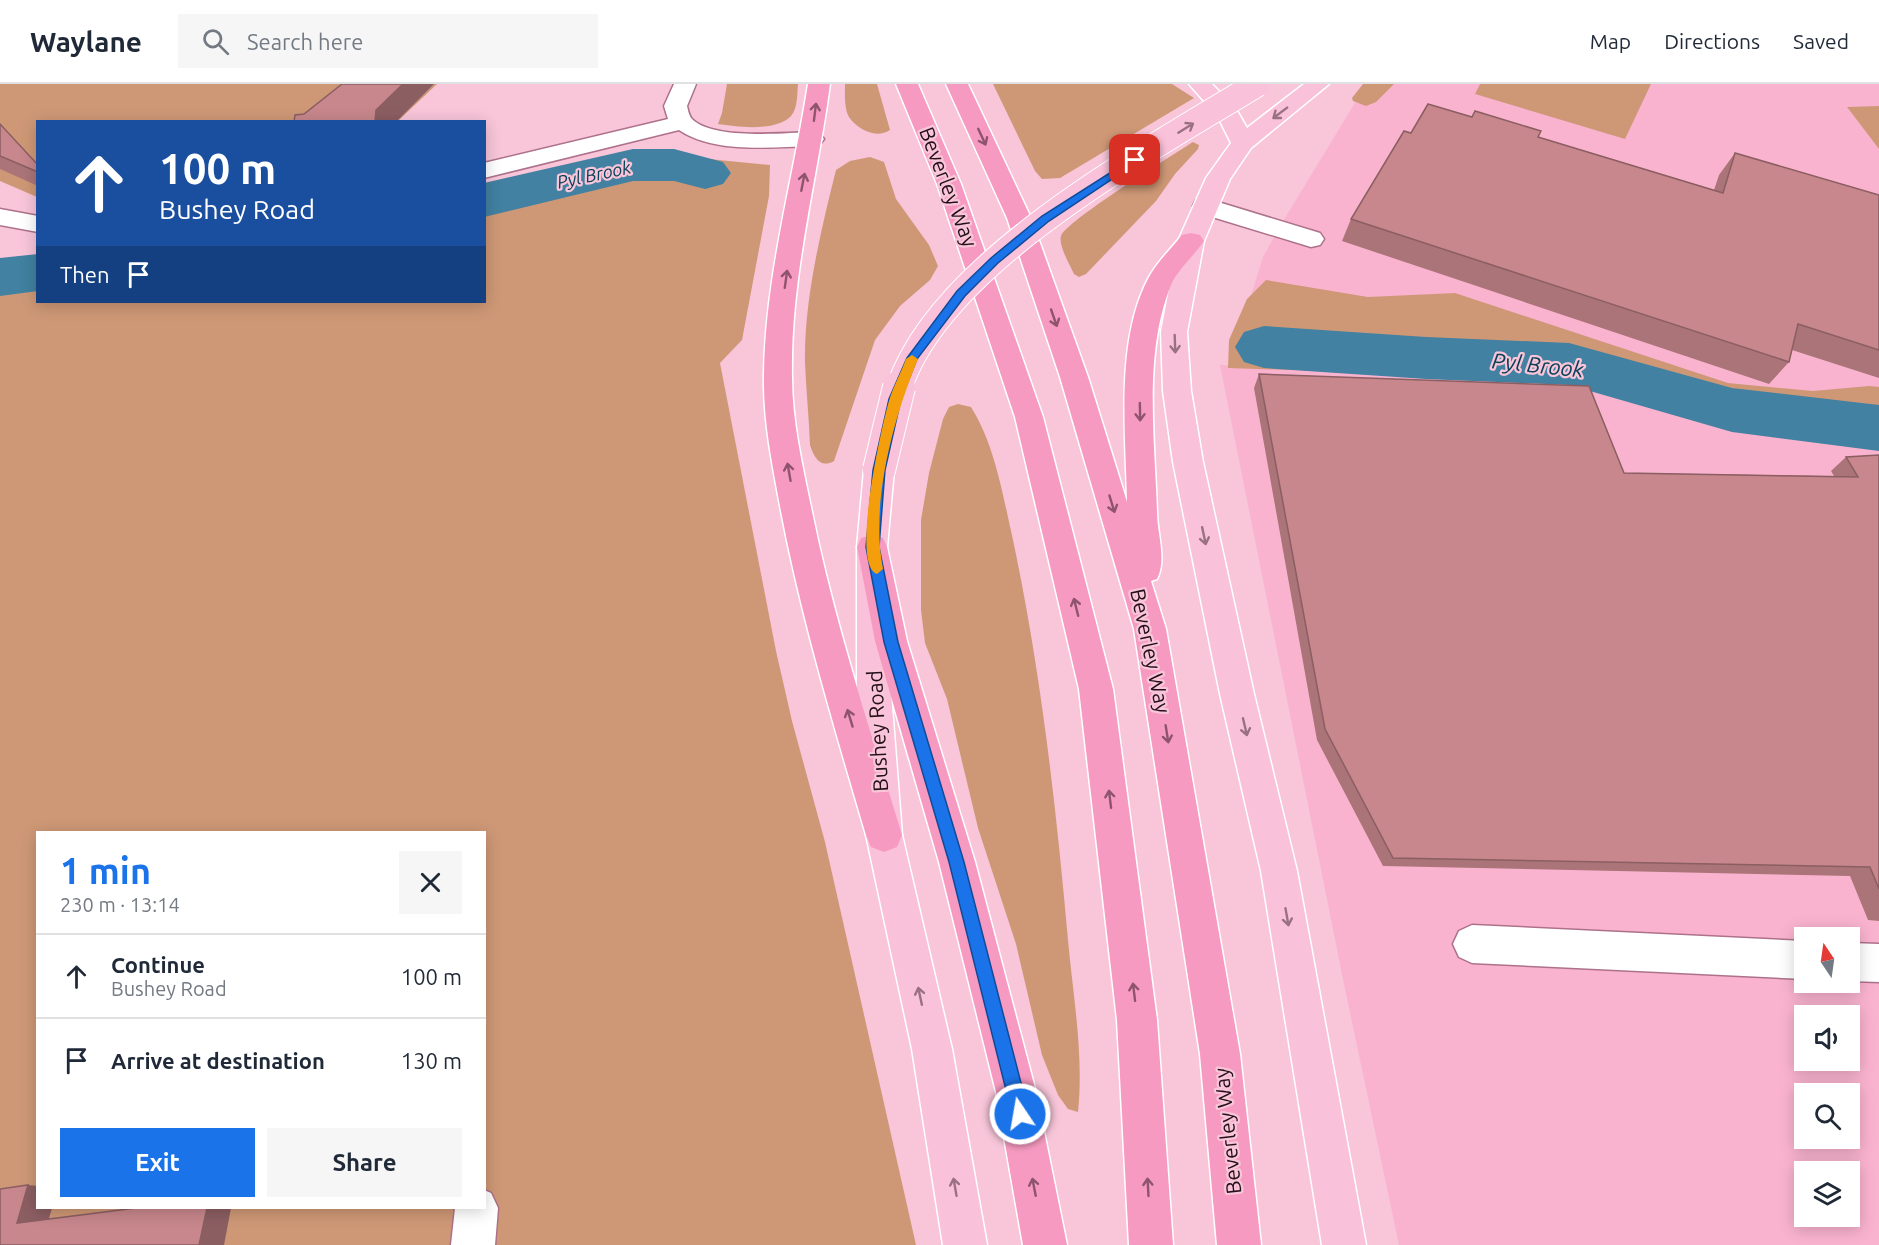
<!DOCTYPE html>
<html lang="en">
<head>
<meta charset="utf-8">
<style>
	body { margin:0; font-family:Ubuntu,sans-serif; background:#f6f6f7; color:#1f2937; height:100vh; display:flex; flex-direction:column; font-size:22px; white-space:nowrap }
	* { box-sizing:border-box; margin:0 }
	p { font-size:20px; color:#747a83 }
	.icon { flex:none; width:33px; height:33px; fill:none; stroke:currentColor; stroke-width:2; stroke-linecap:round; stroke-linejoin:round }
	.map { position:relative; flex:1; overflow:hidden }
	.side { position:absolute; left:36px; top:747px; width:450px; height:378px; display:flex; flex-direction:column; background:#fff; border-radius:0px; box-shadow:0 3px 15px #0003 }
	.side>* { flex:none }
	.top-card { position:absolute; left:36px; top:36px; width:450px; height:183px; border-radius:0px; box-shadow:0 3px 15px #0003; background:#1a4fa0; color:#fff; overflow:hidden }
	.needle { width:39px; rotate:347deg }
	.controls { position:absolute; left:1794px; top:843px; display:grid; gap:12px }
	.controls a { display:grid; place-items:center; width:66px; height:66px; border-radius:0px; background:#fff; box-shadow:0 3px 15px #0003; font-size:30px }
	.pin { position:absolute; display:grid; place-items:center; width:51px; height:51px; color:#fff; margin:-26px; border-radius:12px; box-shadow:0 3px 9px #0006 }
	.me { position:absolute; width:66px; margin:-33px; rotate:348deg; stroke-linejoin:round; filter:drop-shadow(0 0 4px #0008) }
	.turn { display:flex; align-items:center; gap:21px; height:126px; padding:0 24px; font-size:27px }
	.turn .icon { width:78px; height:78px; stroke-width:2.5 }
	.turn b { display:block; font-size:42px; line-height:51px }
	.then { display:flex; align-items:center; height:57px; padding:0 24px; background:#0003; gap:12px; font-size:22px }
	.round { display:grid; place-items:center; flex:none; width:63px; height:63px; border-radius:0px; background:#f6f6f7 }
	.head { display:flex; align-items:center; justify-content:space-between; height:102px; padding:0 24px }
	h1 { font-size:36px; font-weight:600; line-height:45px; color:#1a73e8 }
	.primary-button { display:flex; gap:12px; margin-top:auto; padding:12px 24px }
	.primary-button a { flex:1; height:69px; border-radius:0px; background:#1a73e8; color:#fff; font-size:24px; font-weight:600; line-height:69px; text-align:center }
	.primary-button a+a { background:#f6f6f7; color:#1f2937 }
	ul { padding:0; list-style:none }
	li { display:flex; align-items:center; gap:18px; height:84px; padding:0 24px; border-top:2px solid #e0e1e3 }
	li div { flex:1 }
	li b { display:block; font-size:22px }
	li em { font-style:normal }
	header { display:flex; align-items:center; gap:36px; box-sizing:border-box; height:84px; padding:0 30px; background:#fff; border-bottom:2px solid #e0e1e3 }
	header strong { font-size:28px }
	nav { display:flex; gap:33px; margin-inline-start:auto; font-size:21px }
	.search { width:420px; height:54px; background:#f6f6f7; display:flex; align-items:center; gap:15px; box-sizing:border-box; padding:0 21px; border-radius:0px; color:#747a83; font-size:22px }
	.map>svg:first-child { display:block }
	.built { fill:#fab3cf; fill-rule:evenodd }
	.green { fill:#ce9876; fill-rule:evenodd }
	.lines { fill:none; stroke-linecap:round; stroke-linejoin:round }
	.river { fill:#4281a1; fill-rule:evenodd }
	.minor-casing { stroke:#ad728a; stroke-width:3 }
	.major-casing { stroke:#fff; stroke-width:3 }
	.highway-casing { stroke:#fff; stroke-width:3 }
	.minor { fill:#fff; fill-rule:evenodd }
	.major { fill:#fac2da; fill-rule:evenodd }
	.highway { fill:#f79ac1; fill-rule:evenodd }
	.major-bridge-far1-casing { stroke:#fff; stroke-width:27; stroke-linecap:butt }
	.major-bridge-casing { stroke:#fff; stroke-width:34; stroke-linecap:butt }
	.major-bridge-far1 { stroke:#fac2da; stroke-width:25 }
	.major-bridge { stroke:#fac2da; stroke-width:32 }
	.wall { fill:#ab7478 }
	.shaded-wall { fill:#8b5e62 }
	.building { fill:#c7878c; stroke:#8b5e62; stroke-width:1.5 }
	.oneway { stroke:#8e546d }
	.oneway2 { stroke:#9a7183 }
	.route { fill:#1a73e8; stroke:#114b97; stroke-width:1.5 }
	.slow { fill:#f59e0b }
	.labels { text-anchor:middle; stroke-width:4.5; stroke-linejoin:round; paint-order:stroke }
	.far-water-label { font-size:18px; font-style:italic; fill:#094058; stroke:#f8c5d9 }
	.street-label { font-size:21px; fill:#250f19; stroke:#f8c5d9 }
	.water-label { font-size:22px; font-style:italic; fill:#094058; stroke:#f8c5d9 }
</style>
</head>
<body>
<header>
<strong>Waylane</strong>
<div class="search"><svg class="icon" aria-label="search" viewBox="0 0 24 24"><circle cx="10" cy="10" r="6"/><path d="M15 15l6 6"/></svg>Search here</div>
<nav><a>Map</a><a>Directions</a><a>Saved</a></nav>
</header>
<div class="map">
<svg width="1879" height="1161" viewBox="0 0 1879 1161">
	<rect width="100%" height="100%" fill="#f8c5d9"/>
	<path class="built" d="M1370,0H1879V323L1726,303L1251,212L1263,173L1279,144L1353,22L1363,5Z
		M1220,281L1575,293L1879,353V1161H1399L1344,900ZM1804,854H1850V898H1804ZM1804,932H1850V976H1804ZM1804,1010H1850V1054H1804ZM1804,1088H1850V1132H1804Z"/>
	<path class="green" d="M0,0H437L398,37L38,38L37,113L0,97Z
		M727,0H798C797,10 798,24 791,32C775,48 738,43 718,40L722,29Z
		M845,0H877L890,46C876,55 858,46 849,33C844,24 845,10 845,0Z
		M993,0H1172L1194,14L1060,94L1042,95L1035,87Z
		M1363,0H1394L1376,18L1366,22L1353,17L1352,14Z
		M1480,0H1651L1625,55L1475,10Z
		M1879,22V65L1847,23Z
		M1193,58L1199,61L1198,65L1175,90L1156,117L1086,190L1079,193L1074,190C1070,181 1058,161 1061,152C1066,137 1173,71 1193,58Z
		M648,69L770,81L769,112L742,256L720,279L776,567L792,637L825,758L916,1161H0V187L37,183L38,218H484L485,106ZM38,748H484V1124H38Z
		M870,73L884,78L896,115L929,161L938,182L930,196L900,222L875,256L834,377C820,385 814,373 810,361C809,333 806,306 805,278C804,216 821,146 836,86L850,77Z
		M1266,196L1368,213L1455,209L1728,299L1813,307L1869,302L1879,303V356L1794,351L1576,295L1228,284L1229,256L1247,215Z
		M958,320L971,323C995,361 1003,412 1013,456C1041,588 1056,722 1068,856C1073,912 1084,971 1078,1028L1068,1025L1058,1011L1042,971L1016,860L978,744L947,615L925,559L921,526V436L929,389L943,335L949,323Z"/>
	<g class="lines">
		<path class="river" d="M633,65H674L723,78L731,89L723,100L705,105L674,97H633L484,133V99Z
			M38,170V207L0,212V174Z
			M1264,242L1426,253L1569,259L1732,304L1879,321V367L1732,348L1569,301L1426,295L1264,284L1244,278L1235,263L1244,248Z"/>
		<defs>
			<path id="minor" d="M674,0H696L687,22C688,26 689,32 692,35C713,56 784,49 812,48L820,50L824,55L820,60L812,62C770,63 715,70 679,46L484,94V79L668,35L664,22Z
				M1205,114L1320,149L1324,155L1320,161L1311,163L1196,128L1193,122L1196,116Z
				M0,125L38,132V148L0,141Z
				M1472,841L1804,857V895L1472,879L1459,873L1453,860L1459,847Z
				M1850,859L1879,860V898L1850,897Z
				M484,1106L491,1109L498,1124L495,1161H451L455,1124H484Z"/>
			<path id="major" d="M1189,0H1212L1236,25L1247,44L1304,0H1329L1251,64L1230,95L1204,157L1187,248L1191,307L1203,378L1254,610L1297,787L1366,1161H1322L1261,787L1220,610L1173,378L1163,307L1161,248L1178,157L1206,94L1231,59L1218,33Z
				M879,375L889,378L894,386L887,463L891,609L902,751L952,965L987,1161H943L912,965L866,751L857,609V463L864,386L869,378Z"/>
			<path id="highway" d="M808,0H830C817,97 790,194 792,293C792,336 802,380 811,423C833,534 869,642 902,751L897,763L884,768L871,763L866,751C834,642 801,533 780,422C772,379 763,335 764,291C765,193 793,97 808,0Z
				M896,0H918L961,100L1043,333L1113,605L1157,936L1173,1161H1129L1117,936L1079,605L1015,333L937,100Z
				M946,0H968L1031,134L1088,293L1127,418C1126,349 1115,258 1148,195C1156,179 1171,165 1182,151L1191,149L1200,151L1204,157C1194,172 1178,185 1171,201C1143,269 1155,356 1157,428C1157,449 1167,476 1157,495L1151,497L1166,545L1240,970L1261,1161H1217L1200,970L1134,545L1060,293L1007,134Z
				M872,451L883,454L887,463L907,557L975,778L1036,1008L1067,1161H1023L996,1008L939,778L875,557L857,463L861,454Z"/>
		</defs>
		<use href="#minor" class="minor-casing"/>
		<use href="#major" class="major-casing"/>
		<use href="#highway" class="highway-casing"/>
		<use href="#minor" class="minor"/>
		<use href="#major" class="major"/>
		<use href="#highway" class="highway"/>
		<defs>
			<path id="major-bridge-far1" d="M899,304C941,177 1147,68 1257,0"/>
			<path id="major-bridge" d="M879,386L899,303"/>
		</defs>
		<use href="#major-bridge-far1" class="major-bridge-far1-casing"/>
		<use href="#major-bridge" class="major-bridge-casing"/>
		<use href="#major-bridge-far1" class="major-bridge-far1"/>
		<use href="#major-bridge" class="major-bridge"/>
	</g>
	<path class="wall" d="M1472,33L1714,106L1719,91L1735,69L1879,111V294L1792,266L1789,278L1769,300L1342,157L1351,135L1411,49Z
		M0,40L38,81V102L0,85Z
		M1259,290L1624,389L1834,392L1831,387L1846,373L1879,371V837L1868,836L1850,792L1383,782L1317,656L1254,304Z"/>
	<path class="shaded-wall" d="M403,0H434L396,38H375L376,26Z
		M28,1101L38,1102V1124H52L47,1141L17,1139Z
		M207,1124H231L224,1161H199Z"/>
	<path class="building" d="M342,0H403L376,26L375,38H294L295,31L304,30Z
		M1428,20L1472,33L1475,27L1541,47L1538,53L1723,109L1735,69L1879,111V266L1798,240L1789,278L1351,135L1404,47L1411,49Z
		M0,40L38,81V88L0,72Z
		M1259,290L1589,302L1624,389L1858,393L1846,373L1879,371V805L1870,783L1393,774L1325,645Z
		M28,1101L17,1139L136,1124H207L199,1161H0V1105Z"/>
	<defs><path id="oneway-shaft" d="M-6 0H5M1.5-3L5.5 0L1.5 3" fill="none" stroke-width="1.6" stroke-linecap="round" stroke-linejoin="round" transform="scale(1.5)"/></defs>
	<g class="oneway">
		<use href="#oneway-shaft" transform="translate(815 28) rotate(-83)"/>
		<use href="#oneway-shaft" transform="translate(982 53) rotate(65)"/>
		<use href="#oneway-shaft" transform="translate(803 98) rotate(-79)"/>
		<use href="#oneway-shaft" transform="translate(786 195) rotate(-82)"/>
		<use href="#oneway-shaft" transform="translate(1054 234) rotate(71)"/>
		<use href="#oneway-shaft" transform="translate(1140 328) rotate(89)"/>
		<use href="#oneway-shaft" transform="translate(789 388) rotate(-100)"/>
		<use href="#oneway-shaft" transform="translate(1112 420) rotate(73)"/>
		<use href="#oneway-shaft" transform="translate(1076 523) rotate(-104)"/>
		<use href="#oneway-shaft" transform="translate(850 634) rotate(-107)"/>
		<use href="#oneway-shaft" transform="translate(1167 650) rotate(81)"/>
		<use href="#oneway-shaft" transform="translate(1110 715) rotate(-97)"/>
		<use href="#oneway-shaft" transform="translate(1134 908) rotate(-97)"/>
		<use href="#oneway-shaft" transform="translate(1034 1103) rotate(-101)"/>
		<use href="#oneway-shaft" transform="translate(1148 1103) rotate(-93)"/>
	</g>
	<g class="oneway2">
		<use href="#oneway-shaft" transform="translate(1280 29) rotate(143)"/>
		<use href="#oneway-shaft" transform="translate(1186 44) rotate(-32)"/>
		<use href="#oneway-shaft" transform="translate(1175 260) rotate(88)"/>
		<use href="#oneway-shaft" transform="translate(1204 452) rotate(78)"/>
		<use href="#oneway-shaft" transform="translate(1245 643) rotate(77)"/>
		<use href="#oneway-shaft" transform="translate(1287 833) rotate(80)"/>
		<use href="#oneway-shaft" transform="translate(920 912) rotate(-102)"/>
		<use href="#oneway-shaft" transform="translate(955 1103) rotate(-100)"/>
	</g>
	<path class="route" d="M1135,73L1140,76L1138,78L1049,137L998,179L965,212L917,275L901,315L885,386L879,463L898,558L964,778L1029,1030L1026,1036L1020,1039L1014,1036L1012,1030L949,778L884,558L866,463L873,386L889,315L907,274L957,207L991,174L1042,132Z"/>
	<path class="slow" d="M912,271L918,275C893,335 870,420 883,485L877,490C850,481 882,341 889,317C893,303 901,289 906,275Z"/>
	<g class="labels">
		<g class="far-water-label">
			<text transform="translate(594 91) rotate(-12)" y="6">Pyl Brook</text>
		</g>
		<g class="street-label">
			<text transform="translate(948 103) rotate(69)" y="7">Beverley Way</text>
			<text transform="translate(1150 567) rotate(78)" y="7">Beverley Way</text>
			<text transform="translate(878 647) rotate(-93)" y="7">Bushey Road</text>
			<text transform="translate(1228 1047) rotate(-96)" y="7">Beverley Way</text>
		</g>
		<g class="water-label">
			<text transform="translate(1538 281) rotate(6)" y="8">Pyl Brook</text>
		</g>
	</g>
</svg>
<div class="controls">
<a><svg class="needle" viewBox="-14 -14 28 28"><path d="M0-13l5 13h-10z" fill="#e53935"/><path d="M0 13l5-13h-10z" fill="#747a83"/></svg></a>
<a><svg class="icon" aria-label="sound" viewBox="0 0 24 24"><path d="M4 9h4l5-4v14l-5-4H4zM17 9q2 3 0 6"/></svg></a>
<a><svg class="icon" aria-label="search" viewBox="0 0 24 24"><circle cx="10" cy="10" r="6"/><path d="M15 15l6 6"/></svg></a>
<a><svg class="icon" aria-label="layers" viewBox="0 0 24 24"><path d="M12 4l9 5-9 5-9-5zM3 14l9 5 9-5"/></svg></a>
</div>
<div class="pin" style="left:1135px;top:76px;background:#d93025"><svg class="icon" aria-label="arrive" viewBox="0 0 24 24"><path d="M6 21V4h12l-3 4 3 4H6"/></svg></div>
<svg class="me" style="left:1020px;top:1030px" viewBox="-20 -20 40 40"><circle r="17" fill="#1a73e8" stroke="#fff" stroke-width="3"/><path d="M0-11L8 9 0 5-8 9z" fill="#fff"/></svg>
<div class="top-card">
<div class="turn"><svg class="icon" aria-label="ahead" viewBox="0 0 24 24"><path d="M12 20V5M6 11l6-6 6 6"/></svg><div><b>100 m</b>Bushey Road</div></div>
<div class="then">Then<svg class="icon" aria-label="arrive" viewBox="0 0 24 24"><path d="M6 21V4h12l-3 4 3 4H6"/></svg></div>
</div>
<section class="side">
<div class="head"><div><h1>1 min</h1><p>230 m · 13:14</p></div><a class="round"><svg class="icon" aria-label="close" viewBox="0 0 24 24"><path d="M6 6l12 12M18 6L6 18"/></svg></a></div>
<ul>
<li><svg class="icon" aria-label="ahead" viewBox="0 0 24 24"><path d="M12 20V5M6 11l6-6 6 6"/></svg><div><b>Continue</b><p>Bushey Road</p></div><em>100 m</em></li>
<li><svg class="icon" aria-label="arrive" viewBox="0 0 24 24"><path d="M6 21V4h12l-3 4 3 4H6"/></svg><div><b>Arrive at destination</b></div><em>130 m</em></li>
</ul>
<div class="primary-button"><a>Exit</a><a>Share</a></div>
</section>
</div>
</body>
</html>
